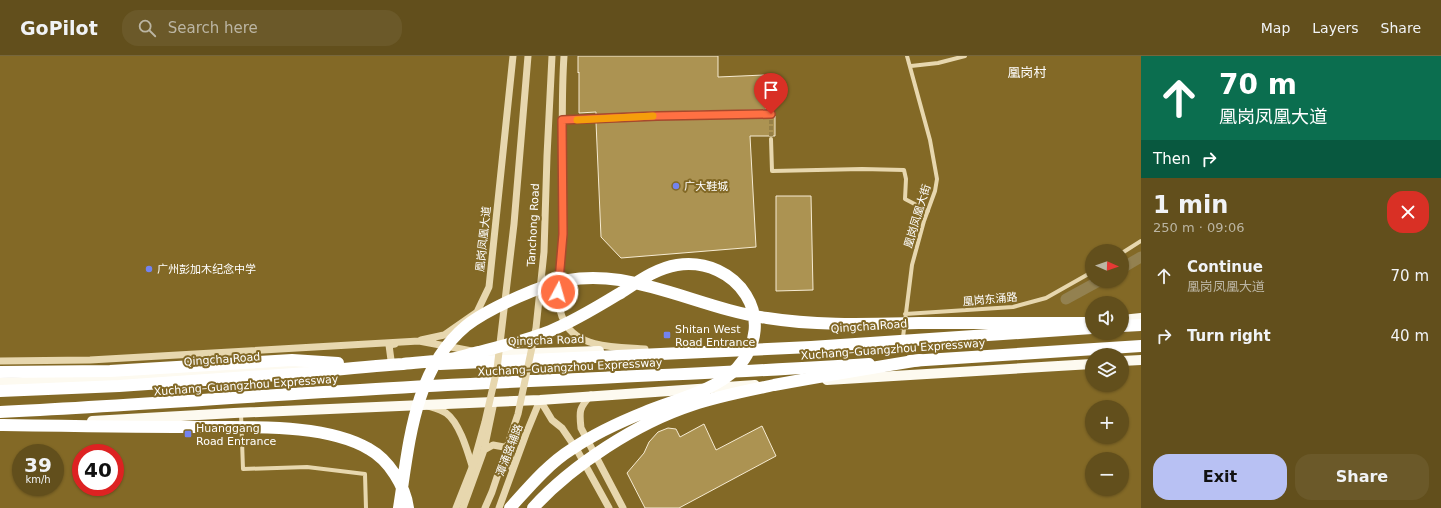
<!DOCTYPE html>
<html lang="en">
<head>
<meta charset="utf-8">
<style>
	body { margin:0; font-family:"DejaVu Sans","Noto Sans SC",sans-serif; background:#6b5929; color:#f1f3f6; height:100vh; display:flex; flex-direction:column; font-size:15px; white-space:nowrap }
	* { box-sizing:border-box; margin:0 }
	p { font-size:13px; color:#bbb5a3 }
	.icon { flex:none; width:22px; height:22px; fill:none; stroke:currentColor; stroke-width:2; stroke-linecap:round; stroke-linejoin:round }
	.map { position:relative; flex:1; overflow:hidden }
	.panel { display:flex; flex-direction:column; background:#624f1c; width:300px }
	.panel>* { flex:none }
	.top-card { background:#0b6e4f; color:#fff; overflow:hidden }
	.needle { width:26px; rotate:92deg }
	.buttons { position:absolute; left:1085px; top:188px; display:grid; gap:8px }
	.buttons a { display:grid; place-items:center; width:44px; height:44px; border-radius:50%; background:#624f1c; box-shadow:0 1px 3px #0004; font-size:20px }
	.speed { position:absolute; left:12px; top:388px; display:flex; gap:8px; font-size:20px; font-weight:700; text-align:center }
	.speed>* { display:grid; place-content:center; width:52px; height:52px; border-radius:50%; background:#624f1c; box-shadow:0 1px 3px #0004; line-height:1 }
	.speed small { font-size:10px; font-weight:400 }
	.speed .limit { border:6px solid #d22; background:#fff; color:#111 }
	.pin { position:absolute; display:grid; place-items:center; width:34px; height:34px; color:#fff; margin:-41px -17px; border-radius:50% 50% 50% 0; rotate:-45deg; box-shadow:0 0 4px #0007 }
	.pin .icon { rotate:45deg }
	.me { position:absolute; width:44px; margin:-22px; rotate:6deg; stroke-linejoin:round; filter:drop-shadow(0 0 3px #0008) }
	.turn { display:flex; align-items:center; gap:14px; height:84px; padding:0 12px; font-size:18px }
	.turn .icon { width:52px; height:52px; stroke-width:2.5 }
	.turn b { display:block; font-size:28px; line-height:34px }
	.then { display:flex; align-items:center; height:38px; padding:0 12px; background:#0003; gap:8px; font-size:15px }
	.round { display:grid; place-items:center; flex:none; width:42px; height:42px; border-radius:16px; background:#6b5929 }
	.summary { display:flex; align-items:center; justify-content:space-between; height:68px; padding:0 12px }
	h1 { font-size:24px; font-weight:600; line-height:30px }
	.primary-button { display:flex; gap:8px; margin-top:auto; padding:8px 12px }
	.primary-button a { flex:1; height:46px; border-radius:16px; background:#b8c1f3; color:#111; font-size:16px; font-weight:600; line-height:46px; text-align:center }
	.primary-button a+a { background:#6b5929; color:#f1f3f6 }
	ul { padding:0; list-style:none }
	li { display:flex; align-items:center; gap:12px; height:60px; padding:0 12px }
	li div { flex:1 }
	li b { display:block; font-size:15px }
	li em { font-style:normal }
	header { display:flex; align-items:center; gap:24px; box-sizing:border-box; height:56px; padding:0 20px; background:#624f1c; border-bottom:1px solid #76663b }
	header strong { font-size:19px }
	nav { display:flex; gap:22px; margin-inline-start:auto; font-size:14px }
	.search { width:280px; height:36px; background:#6b5929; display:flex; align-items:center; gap:10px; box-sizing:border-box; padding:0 14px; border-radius:16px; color:#bbb5a3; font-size:15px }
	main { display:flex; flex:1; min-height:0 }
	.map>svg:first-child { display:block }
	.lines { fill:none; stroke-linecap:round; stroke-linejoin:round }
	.canal { stroke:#938150; stroke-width:11 }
	.building { fill:#ac9352; stroke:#f6ebd2 }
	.minor-tunnel { stroke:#968047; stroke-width:4; stroke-dasharray:4 2; stroke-linecap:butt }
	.minor { stroke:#e7d7ae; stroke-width:4 }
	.tertiary { stroke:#e7d7ae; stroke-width:7 }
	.primary { stroke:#fdfaf0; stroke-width:10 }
	.motorway { stroke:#fff; stroke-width:12 }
	.tertiary-bridge { stroke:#e7d7ae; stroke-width:7 }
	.motorway-bridge { stroke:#fff; stroke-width:12 }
	.route-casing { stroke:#a6492c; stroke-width:10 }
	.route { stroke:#ff7043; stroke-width:7 }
	.slow { stroke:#f59e0b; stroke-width:7 }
	.poi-dot { fill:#7383f0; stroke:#836926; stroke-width:1.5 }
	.labels { text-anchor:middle; stroke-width:4; stroke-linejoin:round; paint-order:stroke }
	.poi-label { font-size:11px; fill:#fff; stroke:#836926; text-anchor:start }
	.street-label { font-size:11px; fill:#fff; stroke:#836926 }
	.quarter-label { font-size:13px; fill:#fff; stroke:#836926 }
</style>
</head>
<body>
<header>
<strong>GoPilot</strong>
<div class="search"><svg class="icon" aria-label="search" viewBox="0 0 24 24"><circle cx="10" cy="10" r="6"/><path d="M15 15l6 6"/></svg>Search here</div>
<nav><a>Map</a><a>Layers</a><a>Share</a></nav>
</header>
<main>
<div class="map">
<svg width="1141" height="452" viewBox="0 0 1141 452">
	<rect width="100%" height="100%" fill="#836926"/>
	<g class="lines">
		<path class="canal" d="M1122,212L1141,201
			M1066,243L1099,225"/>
	</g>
	<path class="building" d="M578,0H718V21L764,19L766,54L657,56L596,59V56L579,57V16L578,17Z
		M775,60V80H750L756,191L621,202L601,181L596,66L657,62H771Z
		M776,140H811L813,234L776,235Z
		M704,368L716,394L762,370L776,400L679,452H645L627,417L644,397L649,386L658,376L668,372L676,373L680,381Z"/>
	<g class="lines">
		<path class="minor-tunnel" d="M771,58V83"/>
		<path class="minor" d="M911,10L938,7L965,0
			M752,58H771
			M562,64L657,59H752
			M771,83L772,115L862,113L904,114L906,123L905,143L928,155
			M1122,197L1141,185
			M905,258L1013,251L1046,242L1092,216
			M903,281L912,209L924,165L935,135L937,123L930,84L907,0
			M241,357L243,413L307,411L365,418L366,452"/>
		<path class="tertiary" d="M564,0C560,59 564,118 563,177C563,206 550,240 565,267C579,293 620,291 645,293
			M421,284L444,279L477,256L489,231L513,0
			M391,304L389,289L395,288
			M0,305L90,304L419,285L472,295
			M591,339C579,352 579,355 581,372L623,452
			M540,344L552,364L562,372L577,394L609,452
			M428,350C434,352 441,354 446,357C460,367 468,397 473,413
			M484,394L493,389L504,391L509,396L512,412
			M463,452L484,394L494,346
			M499,452L526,378L540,344"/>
		<path class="primary" d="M1122,264L1141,262
			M481,299L599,295
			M1122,305L1141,304
			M827,324L1092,308
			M0,327L136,321L307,309
			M92,365L234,357L540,344L755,329"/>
		<path class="motorway" d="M1122,270L1141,269
			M910,305L1141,290
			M440,308L811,291L1092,272
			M0,316L110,315L292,304L338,307
			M0,335L119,330L322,316
			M0,356C125,350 250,340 376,333C540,323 705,319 869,308"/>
		<path class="tertiary-bridge" d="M456,452L473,409L485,366L497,313L514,168L528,0
			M485,452L492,436L518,358L536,272L544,196L547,100L552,0"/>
		<path class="motorway-bridge" d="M313,316C343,313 373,310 403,308C418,306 433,306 448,303C458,302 469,298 479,296C503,290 527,284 550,275C575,265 599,250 622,236C639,225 657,212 677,209C737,200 781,264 737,312C715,335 674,344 645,356C620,366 594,378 572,393C548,408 529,431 510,452
			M0,369C64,370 127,371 191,371C244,372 323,366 369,393C389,404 405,430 408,452
			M399,452C409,390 413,314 466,270C481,258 500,249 518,241C554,225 579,218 620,224C670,232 717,255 767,262C817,270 868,268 919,267C976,267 1034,267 1092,267
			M533,452C572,409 637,367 692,349C719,340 746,335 774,329C823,320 871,312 920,304"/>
	</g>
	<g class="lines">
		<defs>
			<path id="route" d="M558,236L563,178L562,64L657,60L771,58"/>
		</defs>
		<use href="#route" class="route-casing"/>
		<use href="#route" class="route"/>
		<path class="slow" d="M577,64L653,60"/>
	</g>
	<g class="poi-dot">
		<circle cx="676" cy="130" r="4"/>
		<circle cx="149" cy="213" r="4"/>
		<rect x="663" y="275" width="8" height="8" rx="2"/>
		<rect x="184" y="374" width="8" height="8" rx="2"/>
	</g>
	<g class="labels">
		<g class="poi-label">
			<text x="684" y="134">广大鞋城</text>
			<text x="157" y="217">广州彭加木纪念中学</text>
			<text x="675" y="277">Shitan West<tspan x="675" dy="13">Road Entrance</tspan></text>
			<text x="196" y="376">Huanggang<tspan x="196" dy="13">Road Entrance</tspan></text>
		</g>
		<g class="street-label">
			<text transform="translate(917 160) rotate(-73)" y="4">凰岗凤凰大街</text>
			<text transform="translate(533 169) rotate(-87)" y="4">Tanchong Road</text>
			<text transform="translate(483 183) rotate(-84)" y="4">凰岗凤凰大道</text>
			<text transform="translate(990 243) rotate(-5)" y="4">凰岗东涌路</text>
			<text transform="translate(869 270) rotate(-4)" y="4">Qingcha Road</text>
			<text transform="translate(546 284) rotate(-2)" y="4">Qingcha Road</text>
			<text transform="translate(893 293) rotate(-4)" y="4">Xuchang–Guangzhou Expressway</text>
			<text transform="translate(222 303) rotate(-4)" y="4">Qingcha Road</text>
			<text transform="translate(570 311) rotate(-3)" y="4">Xuchang–Guangzhou Expressway</text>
			<text transform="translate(246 329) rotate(-4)" y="4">Xuchang–Guangzhou Expressway</text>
			<text transform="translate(509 394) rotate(-69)" y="4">潭涌路辅路</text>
		</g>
		<g class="quarter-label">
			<text x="1027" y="21">凰岗村</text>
		</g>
	</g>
</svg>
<div class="buttons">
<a><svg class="needle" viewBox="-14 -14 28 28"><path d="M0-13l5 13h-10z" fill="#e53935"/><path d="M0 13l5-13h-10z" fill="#bbb5a3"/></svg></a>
<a><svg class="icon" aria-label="sound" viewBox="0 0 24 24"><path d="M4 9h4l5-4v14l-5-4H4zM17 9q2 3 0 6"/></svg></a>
<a><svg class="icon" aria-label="layers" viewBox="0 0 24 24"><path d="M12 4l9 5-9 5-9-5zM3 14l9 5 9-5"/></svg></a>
<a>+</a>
<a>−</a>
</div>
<div class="speed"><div>39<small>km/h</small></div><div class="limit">40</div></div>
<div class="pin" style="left:771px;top:58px;background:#d93025"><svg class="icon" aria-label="arrive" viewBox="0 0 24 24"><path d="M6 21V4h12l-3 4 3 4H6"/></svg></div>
<svg class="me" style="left:558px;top:236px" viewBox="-20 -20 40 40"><circle r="17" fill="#ff7043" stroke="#fff" stroke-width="3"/><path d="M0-11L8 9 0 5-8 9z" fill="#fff"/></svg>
</div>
<section class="panel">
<div class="top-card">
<div class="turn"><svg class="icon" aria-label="ahead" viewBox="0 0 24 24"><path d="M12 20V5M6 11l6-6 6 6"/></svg><div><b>70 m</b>凰岗凤凰大道</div></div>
<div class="then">Then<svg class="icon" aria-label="right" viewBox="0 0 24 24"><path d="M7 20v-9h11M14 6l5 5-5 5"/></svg></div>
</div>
<div class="summary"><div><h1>1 min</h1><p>250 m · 09:06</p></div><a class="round" style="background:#d93025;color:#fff"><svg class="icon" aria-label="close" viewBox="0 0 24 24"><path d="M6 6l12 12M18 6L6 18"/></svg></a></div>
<ul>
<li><svg class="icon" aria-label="ahead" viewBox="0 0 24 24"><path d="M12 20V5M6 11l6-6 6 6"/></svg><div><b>Continue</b><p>凰岗凤凰大道</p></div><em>70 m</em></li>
<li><svg class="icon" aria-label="right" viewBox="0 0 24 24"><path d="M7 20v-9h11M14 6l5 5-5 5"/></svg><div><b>Turn right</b></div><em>40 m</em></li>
</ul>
<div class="primary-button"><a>Exit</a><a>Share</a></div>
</section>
</main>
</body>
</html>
